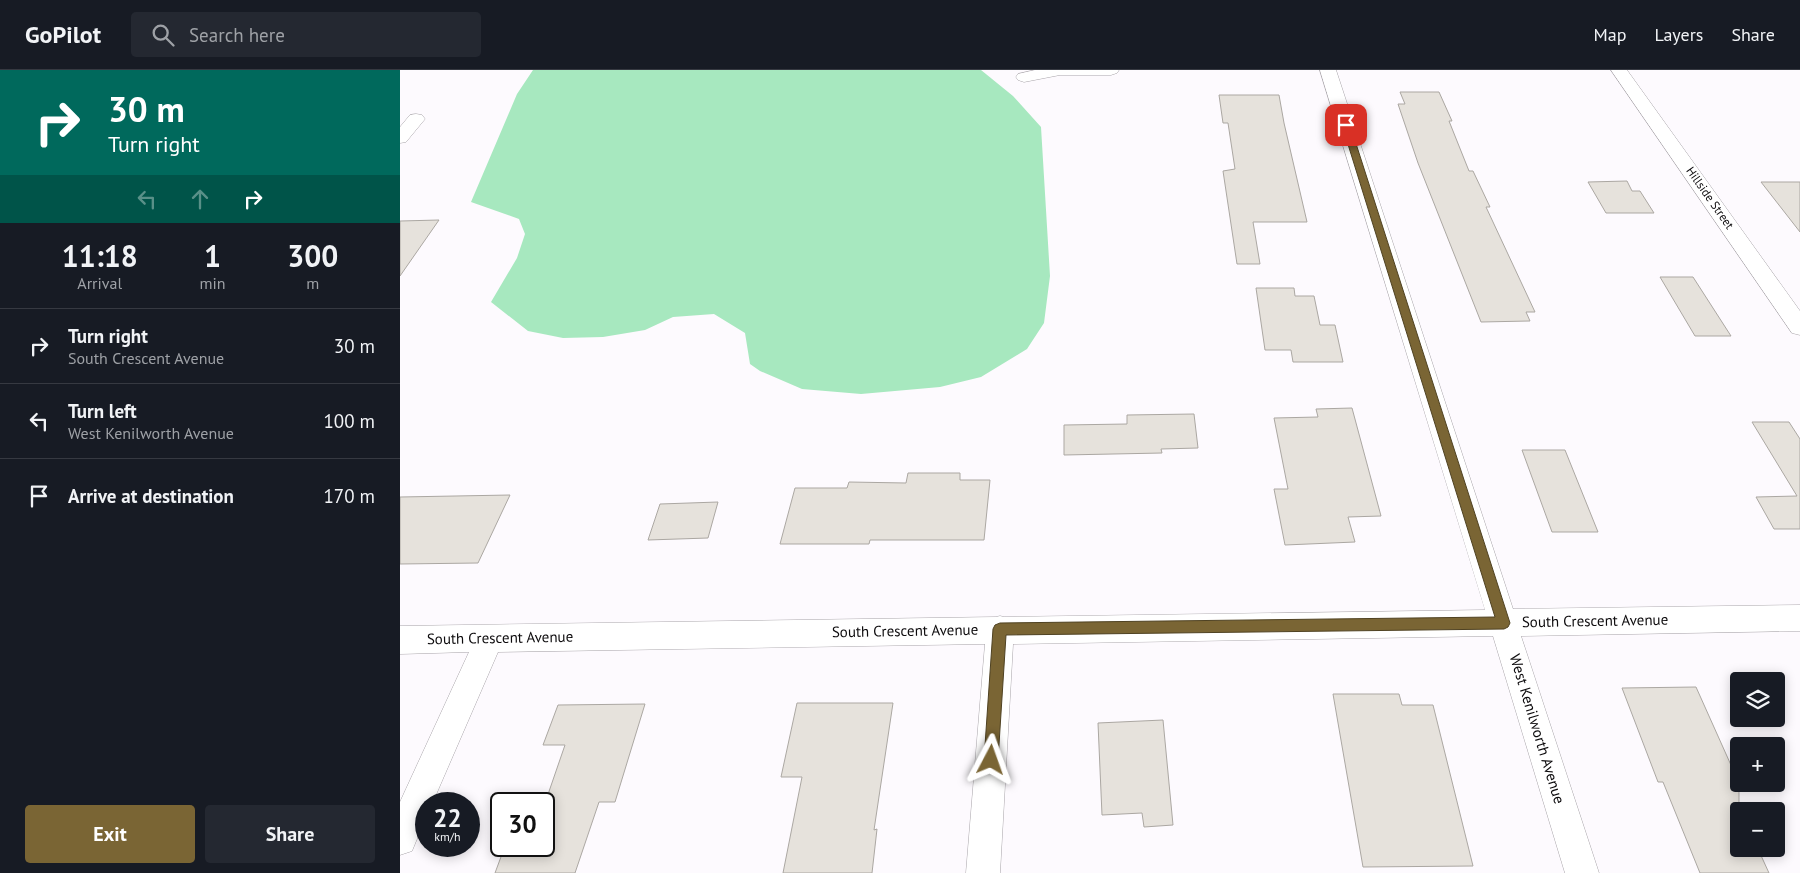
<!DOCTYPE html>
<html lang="en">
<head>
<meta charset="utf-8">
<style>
	body { margin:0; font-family:"PT Sans",sans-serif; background:#242831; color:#f1f3f6; height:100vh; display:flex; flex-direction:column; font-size:19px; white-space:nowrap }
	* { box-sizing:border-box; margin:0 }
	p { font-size:16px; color:#9ea1a6 }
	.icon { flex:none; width:28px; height:28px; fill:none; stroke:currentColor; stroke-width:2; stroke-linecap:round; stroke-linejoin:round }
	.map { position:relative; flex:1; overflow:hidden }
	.sheet { display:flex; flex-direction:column; background:#171b24; width:400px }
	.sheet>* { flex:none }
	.guide { background:#00695c; color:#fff; overflow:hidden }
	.buttons { position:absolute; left:1330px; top:602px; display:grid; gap:10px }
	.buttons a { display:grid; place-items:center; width:55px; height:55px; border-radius:5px; background:#171b24; box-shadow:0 2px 12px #0003; font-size:25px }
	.speed { position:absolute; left:15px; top:722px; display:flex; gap:10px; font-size:25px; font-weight:700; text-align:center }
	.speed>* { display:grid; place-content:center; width:65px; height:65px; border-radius:50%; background:#171b24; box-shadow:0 2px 12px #0003; line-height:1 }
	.speed small { font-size:12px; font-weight:400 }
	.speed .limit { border:2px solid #111; border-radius:8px; background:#fff; color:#111 }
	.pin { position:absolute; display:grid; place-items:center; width:42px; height:42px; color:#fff; margin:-21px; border-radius:10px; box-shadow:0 2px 8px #0006 }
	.me { position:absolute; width:55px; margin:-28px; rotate:4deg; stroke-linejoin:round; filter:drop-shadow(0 0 4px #0008) }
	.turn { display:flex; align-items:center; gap:18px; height:105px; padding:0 25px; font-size:22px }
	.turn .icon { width:65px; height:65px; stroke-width:2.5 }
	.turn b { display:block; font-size:35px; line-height:42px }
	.lanes { display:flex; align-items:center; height:48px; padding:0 25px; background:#0003; justify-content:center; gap:25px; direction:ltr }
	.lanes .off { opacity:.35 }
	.eta { display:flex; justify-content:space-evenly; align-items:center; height:85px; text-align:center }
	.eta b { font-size:30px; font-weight:700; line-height:35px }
	.cta { display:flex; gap:10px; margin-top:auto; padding:10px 25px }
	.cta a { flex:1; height:58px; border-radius:5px; background:#7a6534; color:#fff; font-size:20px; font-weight:700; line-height:58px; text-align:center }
	.cta a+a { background:#242831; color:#f1f3f6 }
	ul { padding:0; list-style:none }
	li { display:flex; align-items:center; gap:15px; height:75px; padding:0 25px; border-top:1px solid #363941 }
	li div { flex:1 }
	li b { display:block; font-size:19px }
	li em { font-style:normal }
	header { display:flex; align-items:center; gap:30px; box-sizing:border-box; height:70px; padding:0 25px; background:#171b24; border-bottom:1px solid #363941 }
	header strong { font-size:24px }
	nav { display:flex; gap:28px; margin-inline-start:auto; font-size:18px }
	.search { width:350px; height:45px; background:#242831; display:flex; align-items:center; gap:12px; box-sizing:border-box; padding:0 18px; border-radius:5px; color:#9ea1a6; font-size:19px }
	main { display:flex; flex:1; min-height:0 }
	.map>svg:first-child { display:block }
	.green { fill:#a7e8bf }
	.building { fill:#e6e2dc; stroke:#aba7a2 }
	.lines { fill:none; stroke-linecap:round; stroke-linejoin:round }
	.minor-casing { stroke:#a8a4a9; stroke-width:1 }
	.minor { fill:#fff; fill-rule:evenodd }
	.route { fill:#7a6534; stroke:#4f4222 }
	.labels { text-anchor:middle; stroke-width:4; stroke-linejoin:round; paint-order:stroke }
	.far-street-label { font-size:12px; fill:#0d0b0d; stroke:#fff }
	.street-label { font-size:15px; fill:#0d0b0d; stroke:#fff }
</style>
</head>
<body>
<header>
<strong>GoPilot</strong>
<div class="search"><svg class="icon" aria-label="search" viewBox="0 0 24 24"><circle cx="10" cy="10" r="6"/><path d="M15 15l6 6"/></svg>Search here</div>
<nav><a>Map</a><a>Layers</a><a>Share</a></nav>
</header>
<main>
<section class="sheet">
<div class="guide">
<div class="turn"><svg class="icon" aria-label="right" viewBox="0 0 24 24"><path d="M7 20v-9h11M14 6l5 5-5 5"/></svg><div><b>30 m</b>Turn right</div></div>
<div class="lanes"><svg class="icon off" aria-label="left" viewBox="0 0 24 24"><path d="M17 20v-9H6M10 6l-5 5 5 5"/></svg><svg class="icon off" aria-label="ahead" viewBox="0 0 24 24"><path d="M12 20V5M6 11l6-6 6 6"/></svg><svg class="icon" aria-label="right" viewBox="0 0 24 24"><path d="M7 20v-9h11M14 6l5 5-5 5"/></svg></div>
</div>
<div class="eta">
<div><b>11:18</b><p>Arrival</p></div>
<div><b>1</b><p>min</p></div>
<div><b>300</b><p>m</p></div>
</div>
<ul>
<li><svg class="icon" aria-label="right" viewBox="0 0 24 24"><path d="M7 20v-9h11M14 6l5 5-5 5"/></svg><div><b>Turn right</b><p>South Crescent Avenue</p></div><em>30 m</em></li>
<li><svg class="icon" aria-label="left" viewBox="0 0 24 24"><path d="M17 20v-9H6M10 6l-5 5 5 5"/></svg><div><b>Turn left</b><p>West Kenilworth Avenue</p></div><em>100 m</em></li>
<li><svg class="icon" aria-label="arrive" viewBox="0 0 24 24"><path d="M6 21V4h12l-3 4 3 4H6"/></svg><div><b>Arrive at destination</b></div><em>170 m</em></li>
</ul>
<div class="cta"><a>Exit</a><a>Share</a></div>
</section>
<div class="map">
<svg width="1400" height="803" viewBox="0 0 1400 803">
	<rect width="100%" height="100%" fill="#fdfafe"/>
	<path class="green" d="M133,0H581L613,26L641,57L650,206L644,253L627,279L581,307L540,317L461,324L402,319L360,301L350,294L345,263L314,244L273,247L245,260L203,267L163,268L128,261L91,232L117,188L125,164L119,149L71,132L117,24Z"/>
	<path class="building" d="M1000,22H1039L1052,51H1049L1069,101H1073L1090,137H1086L1135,242H1126L1130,251L1081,252L1018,93L998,34H1005Z
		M819,25H879L884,53L907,152H853L860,194H837L823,101L835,99L828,53H823Z
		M1227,111L1232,121H1240L1254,143H1206L1188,112Z
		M1361,112H1400V162Z
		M39,150L0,206V151Z
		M1260,207H1293L1331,266H1295Z
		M856,218H894L895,226H914L920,255H935L943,292H893L891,280H865Z
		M952,338L981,446L948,447L955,472L885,475L874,419H888L874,348L918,347L916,339Z
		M794,344L798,378L761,379L762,383L664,385V355L727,354V345Z
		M1352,352H1389L1400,369V459H1374L1356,427L1397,426Z
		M1122,380H1165L1198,462H1152Z
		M508,403H560V410H590L584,470H470L469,474H380L395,418H447L449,412L506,413Z
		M110,425L78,493L0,494V427Z
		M318,432L308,468L248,470L260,434Z
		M1296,617L1339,713V779H1358L1369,803H1300L1263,712H1258L1222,618Z
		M933,624H999L1002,635H1033L1073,796L963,797Z
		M397,633H493L474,760L477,759L472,803H383L402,707H381Z
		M245,634L215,732H199L175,803H95L105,776H144V736L165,675H143L158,635Z
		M763,650L773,755L744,757L742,743L702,745L698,653Z"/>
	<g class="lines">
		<defs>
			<path id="minor" d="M635,0H719L717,3L711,5H660L624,12L618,10L616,7L618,4Z
				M920,0H936L1113,539L1400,535V561L1121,566L1199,803H1165L1093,566L613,574L600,803H566L585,574L98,582L32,734H26V747L12,781L0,785V732L69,582L0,584V556L596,547L600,546L604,547L1085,540Z
				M1211,0H1227L1400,241V265L1392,263Z
				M16,44L22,45L25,49L6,72L0,73V57L10,45Z"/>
		</defs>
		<use href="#minor" class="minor-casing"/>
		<use href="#minor" class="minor"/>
	</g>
	<path class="route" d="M946,53L950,55L1110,553L1108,557L1104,559L606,565L598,690L596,696L591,698L586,696L584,690L593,559L595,555L600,553L1095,547L942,55Z"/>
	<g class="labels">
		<g class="far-street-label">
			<text transform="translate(1310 128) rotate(55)" y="4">Hillside Street</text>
		</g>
		<g class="street-label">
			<text transform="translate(1195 551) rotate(-1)" y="5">South Crescent Avenue</text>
			<text transform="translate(505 561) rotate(-1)" y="5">South Crescent Avenue</text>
			<text transform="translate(100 568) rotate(-1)" y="5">South Crescent Avenue</text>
			<text transform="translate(1137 659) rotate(73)" y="5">West Kenilworth Avenue</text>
		</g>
	</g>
</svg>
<div class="buttons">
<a><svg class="icon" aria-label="layers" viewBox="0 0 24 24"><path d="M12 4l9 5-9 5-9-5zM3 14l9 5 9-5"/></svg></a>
<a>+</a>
<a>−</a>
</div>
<div class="speed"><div>22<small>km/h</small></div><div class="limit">30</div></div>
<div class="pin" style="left:946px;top:55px;background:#d93025"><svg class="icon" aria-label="arrive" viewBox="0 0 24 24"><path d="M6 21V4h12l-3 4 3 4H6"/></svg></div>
<svg class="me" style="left:591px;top:690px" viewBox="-20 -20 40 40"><path d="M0-17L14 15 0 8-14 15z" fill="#7a6534" stroke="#fff" stroke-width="4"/></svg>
</div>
</main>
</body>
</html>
